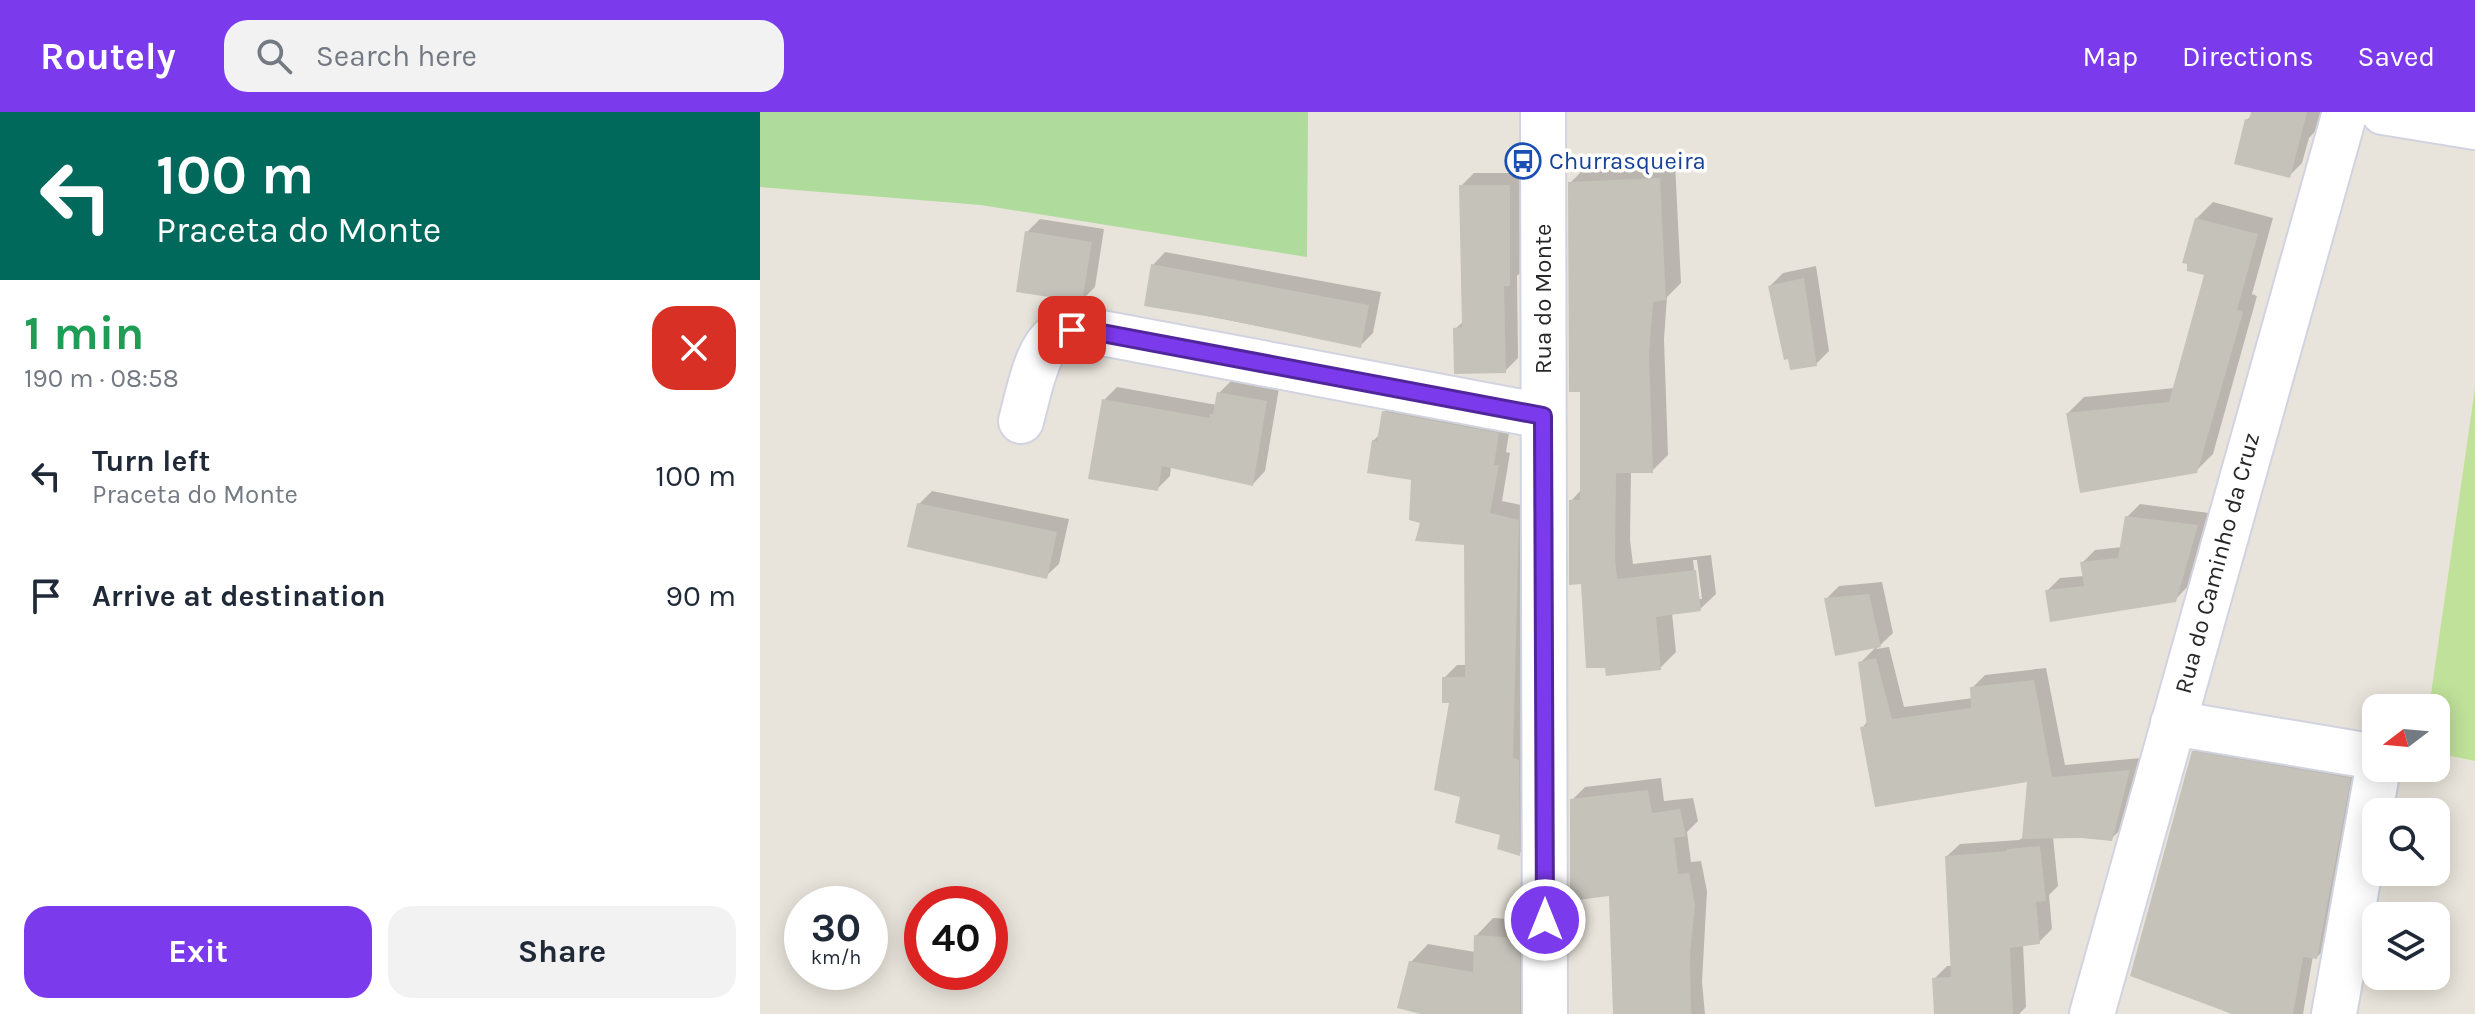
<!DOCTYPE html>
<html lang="en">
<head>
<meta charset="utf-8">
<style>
	body { margin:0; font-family:Karla,sans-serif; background:#f2f2f3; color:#1f2937; height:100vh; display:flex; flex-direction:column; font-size:30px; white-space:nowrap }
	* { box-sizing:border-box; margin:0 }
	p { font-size:26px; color:#747a83 }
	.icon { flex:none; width:44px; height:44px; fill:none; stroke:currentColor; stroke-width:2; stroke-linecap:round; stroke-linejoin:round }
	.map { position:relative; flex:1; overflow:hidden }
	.panel { display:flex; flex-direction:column; background:#fff; width:760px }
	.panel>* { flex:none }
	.hud { background:#00695c; color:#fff; overflow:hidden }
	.needle { width:52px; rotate:254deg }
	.buttons { position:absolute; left:1602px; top:582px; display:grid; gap:16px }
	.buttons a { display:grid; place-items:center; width:88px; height:88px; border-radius:16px; background:#fff; box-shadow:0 4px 20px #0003; font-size:40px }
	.speed { position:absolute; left:24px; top:774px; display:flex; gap:16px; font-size:40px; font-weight:700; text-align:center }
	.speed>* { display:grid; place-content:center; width:104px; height:104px; border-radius:50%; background:#fff; box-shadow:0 4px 20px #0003; line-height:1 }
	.speed small { font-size:20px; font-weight:400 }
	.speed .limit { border:12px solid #d22; background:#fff; color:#111 }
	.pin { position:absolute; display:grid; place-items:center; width:68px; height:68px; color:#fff; margin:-34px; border-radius:16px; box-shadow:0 4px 12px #0006 }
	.me { position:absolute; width:88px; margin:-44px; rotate:0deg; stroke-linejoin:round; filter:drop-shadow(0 0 6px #0008) }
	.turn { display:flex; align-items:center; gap:28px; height:168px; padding:0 24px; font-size:36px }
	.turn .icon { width:104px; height:104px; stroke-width:2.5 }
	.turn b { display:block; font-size:56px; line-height:68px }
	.round { display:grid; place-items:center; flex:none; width:84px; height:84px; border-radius:24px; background:#f2f2f3 }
	.summary { display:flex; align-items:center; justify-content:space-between; height:136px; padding:0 24px }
	h1 { font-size:48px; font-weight:700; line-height:60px; color:#1e9e55 }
	.button { display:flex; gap:16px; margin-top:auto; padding:16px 24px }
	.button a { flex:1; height:92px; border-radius:24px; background:#7c3aed; color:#fff; font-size:32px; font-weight:700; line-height:92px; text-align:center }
	.button a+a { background:#f2f2f3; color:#1f2937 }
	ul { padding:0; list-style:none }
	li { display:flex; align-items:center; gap:24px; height:120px; padding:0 24px }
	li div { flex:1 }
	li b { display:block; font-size:30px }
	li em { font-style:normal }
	header { display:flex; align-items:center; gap:48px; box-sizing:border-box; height:112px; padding:0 40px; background:#7c3aed; color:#fff }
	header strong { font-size:38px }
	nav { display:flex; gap:44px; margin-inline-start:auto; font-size:28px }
	.search { width:560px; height:72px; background:#f2f2f3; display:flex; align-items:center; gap:20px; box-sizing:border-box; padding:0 28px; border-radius:24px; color:#747a83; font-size:30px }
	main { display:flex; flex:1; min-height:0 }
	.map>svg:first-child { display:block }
	.green { fill:#afdb9d }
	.pitch { fill:#bfe199 }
	.shadow { fill:#0003; fill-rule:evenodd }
	.building { fill:#c5c2ba }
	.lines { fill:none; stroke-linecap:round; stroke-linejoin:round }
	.minor-casing { stroke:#d1d3e0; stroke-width:48 }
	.minor { stroke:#fff; stroke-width:44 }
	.route-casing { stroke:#51269a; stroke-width:20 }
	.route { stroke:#7c3aed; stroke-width:14 }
	.labels { text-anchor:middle; stroke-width:7; stroke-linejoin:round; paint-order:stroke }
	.transit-label { font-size:24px; fill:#164399; stroke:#fff; text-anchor:start }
	.street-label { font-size:24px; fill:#282828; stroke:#fff }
</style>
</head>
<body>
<header>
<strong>Routely</strong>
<div class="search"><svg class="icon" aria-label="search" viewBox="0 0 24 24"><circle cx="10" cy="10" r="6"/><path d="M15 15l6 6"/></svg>Search here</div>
<nav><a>Map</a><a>Directions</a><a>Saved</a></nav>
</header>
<main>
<section class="panel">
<div class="hud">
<div class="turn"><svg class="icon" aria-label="left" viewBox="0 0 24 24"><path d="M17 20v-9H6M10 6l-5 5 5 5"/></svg><div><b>100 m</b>Praceta do Monte</div></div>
</div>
<div class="summary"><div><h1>1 min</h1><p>190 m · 08:58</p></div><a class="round" style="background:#d93025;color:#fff"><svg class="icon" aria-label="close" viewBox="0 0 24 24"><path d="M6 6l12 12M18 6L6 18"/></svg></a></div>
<ul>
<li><svg class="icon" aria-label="left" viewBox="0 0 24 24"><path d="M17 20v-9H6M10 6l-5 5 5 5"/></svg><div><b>Turn left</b><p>Praceta do Monte</p></div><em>100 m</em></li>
<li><svg class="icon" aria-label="arrive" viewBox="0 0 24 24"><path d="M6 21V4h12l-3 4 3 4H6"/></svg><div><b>Arrive at destination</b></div><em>90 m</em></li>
</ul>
<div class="button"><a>Exit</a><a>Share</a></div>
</section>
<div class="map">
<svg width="1715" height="902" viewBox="0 0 1715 902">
	<rect width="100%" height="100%" fill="#e9e4db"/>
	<path class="green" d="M0,0H548L547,145L221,93L0,75Z"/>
	<path class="pitch" d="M1715,276V649L1676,641V596H1669Z"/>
	<path class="shadow" d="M1494,0H1566L1562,12L1549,26L1542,51L1529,64L1487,8Z
		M915,51L921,171L907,185L904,227L908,343L892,359H871L870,428L873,452L951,443L956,482L940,497L912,501L916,540L900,556L823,470L811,389L822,377V278L810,71L826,55ZM933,448H937L942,487H938Z
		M714,61H762V159L757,164L758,246L745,259L695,217L704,209L701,74Z
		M1453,90L1513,106L1492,182L1497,184L1453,342L1436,359L1308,301L1324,285L1415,276L1446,161L1436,107Z
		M280,107L344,117L335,175L322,188L267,120Z
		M405,140L621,180L613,221L600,234L386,192L393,153Z
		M1056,154L1069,239L1056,252L1010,174L1023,161Z
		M472,268L519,276L505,359L493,372L411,354L410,364L397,377L344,288L357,275L457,293L459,281Z
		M636,287L751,309L746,340L750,341L742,389L771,395L772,729L759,742L743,721L702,683L692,589L684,566L697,553H707L706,431L662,410L653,366L613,329L620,322L624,300Z
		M172,379L309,407L299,452L286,464L159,392Z
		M1380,392L1449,401L1428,474L1415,488L1287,479L1300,466L1324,464L1322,451L1335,438L1362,435L1367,405Z
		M1122,470L1133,521L1116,537L1129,535L1144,595L1213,586L1212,576L1225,563L1286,556L1305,653L1381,646L1365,713L1352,726L1293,725L1298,774L1289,783L1292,817L1279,830L1263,832L1266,895L1259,902H1176L1174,867L1187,854H1193L1187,744L1200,732L1259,728L1264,725L1269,667L1102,616L1108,609L1100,551L1117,534L1066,487L1079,474Z
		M1446,628L1603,654L1570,832L1557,845L1553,844L1543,902H1478L1433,640Z
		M901,666L904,689L933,686L938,709L927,720L931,750L941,749L947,779L942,870L945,902H854L851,782L812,688L825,675Z
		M733,806L776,809L763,902H670L651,850L668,832L715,840L716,824Z"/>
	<path class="building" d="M1491,0H1547L1530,66L1474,52L1485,7L1489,8Z
		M900,66L906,188L893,190L889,244L893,361H856L855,445L857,467L936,458L941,499L896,505L901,558L846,564L845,556H826L821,472L809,473V388H820V280H809L808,70Z
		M699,73H750V174H744L746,261L694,262L693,216L702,215Z
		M1435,106L1498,122L1477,198L1483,200L1437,361L1320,381L1306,301L1409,290L1444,163L1427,159V152L1422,151Z
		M265,119L332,130L322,190L256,180Z
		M391,152L609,193L601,236L464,207L384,194Z
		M1044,166L1057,254L1030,258L1028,247L1024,248L1008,174Z
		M457,280L507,289L493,374L402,354L398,379L328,367L342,287L450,306V302H453Z
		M622,299L739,321L734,353H739L730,401L759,408L753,646L759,648L760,744L737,737L740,723L695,711L700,685L674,678L689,591H682V565H705L704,433L655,429L660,411L649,408L651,368L607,361L612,328L617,329Z
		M157,391L297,420L287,467L147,435Z
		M1365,404L1438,413L1416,490L1290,510L1285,478L1324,474L1320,450L1358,446Z
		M1109,482L1121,535L1075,544L1064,486Z
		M1116,546L1132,607L1211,596L1210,575L1274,568L1292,665L1370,658L1352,729L1321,726L1262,727L1267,670L1115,695L1100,615L1107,614L1098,550Z
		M1432,639L1591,666L1557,847L1543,845L1533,902H1472L1370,864Z
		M888,678L892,701L920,697L926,724L914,726L918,762L929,761L935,793L930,843L931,902H853L849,784L810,789V687Z
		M1280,734L1286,789L1276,790L1280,832L1250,836L1253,902H1174L1172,866L1191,865L1185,744L1247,739V737Z
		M714,823L760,826V902H661L637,896L649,849L713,860Z"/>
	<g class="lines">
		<defs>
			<path id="minor" d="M783,0L785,902
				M1623,0L1715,15
				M261,309C268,285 276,232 300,221C308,218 317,218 326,218L783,304
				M1413,611L1616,645
				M1332,902L1585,0
				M1574,902L1618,656"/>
		</defs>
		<use href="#minor" class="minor-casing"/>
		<use href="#minor" class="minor"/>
	</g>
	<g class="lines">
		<defs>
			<path id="route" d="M312,218H326L783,304L785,808"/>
		</defs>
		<use href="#route" class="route-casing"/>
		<use href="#route" class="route"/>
	</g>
	<defs>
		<symbol id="bus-ring" viewBox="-11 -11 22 22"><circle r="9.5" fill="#fff" stroke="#1a4fb4" stroke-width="1.5"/><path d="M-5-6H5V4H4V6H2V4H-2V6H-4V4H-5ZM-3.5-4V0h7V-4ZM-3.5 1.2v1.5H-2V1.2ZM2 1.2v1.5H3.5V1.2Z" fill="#1a4fb4"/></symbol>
	</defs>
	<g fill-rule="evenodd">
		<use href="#bus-ring" x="743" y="29" width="40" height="40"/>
	</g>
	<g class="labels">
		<g class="transit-label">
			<text x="789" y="57">Churrasqueira</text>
		</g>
		<g class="street-label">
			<text transform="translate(783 187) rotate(-90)" y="8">Rua do Monte</text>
			<text transform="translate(1457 451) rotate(-75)" y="8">Rua do Caminho da Cruz</text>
		</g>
	</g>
</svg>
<div class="buttons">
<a><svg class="needle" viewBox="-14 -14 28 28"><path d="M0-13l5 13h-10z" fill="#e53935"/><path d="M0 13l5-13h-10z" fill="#747a83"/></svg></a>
<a><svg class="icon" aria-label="search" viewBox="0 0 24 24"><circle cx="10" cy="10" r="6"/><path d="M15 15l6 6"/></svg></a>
<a><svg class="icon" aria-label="layers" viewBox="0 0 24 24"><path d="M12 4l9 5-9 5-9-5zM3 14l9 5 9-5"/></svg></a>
</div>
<div class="speed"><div>30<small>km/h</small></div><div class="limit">40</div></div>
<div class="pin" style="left:312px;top:218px;background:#d93025"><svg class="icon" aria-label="arrive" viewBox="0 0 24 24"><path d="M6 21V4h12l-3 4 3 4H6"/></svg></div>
<svg class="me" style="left:785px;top:808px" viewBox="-20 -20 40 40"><circle r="17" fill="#7c3aed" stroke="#fff" stroke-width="3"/><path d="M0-11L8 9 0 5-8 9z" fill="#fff"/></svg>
</div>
</main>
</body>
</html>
